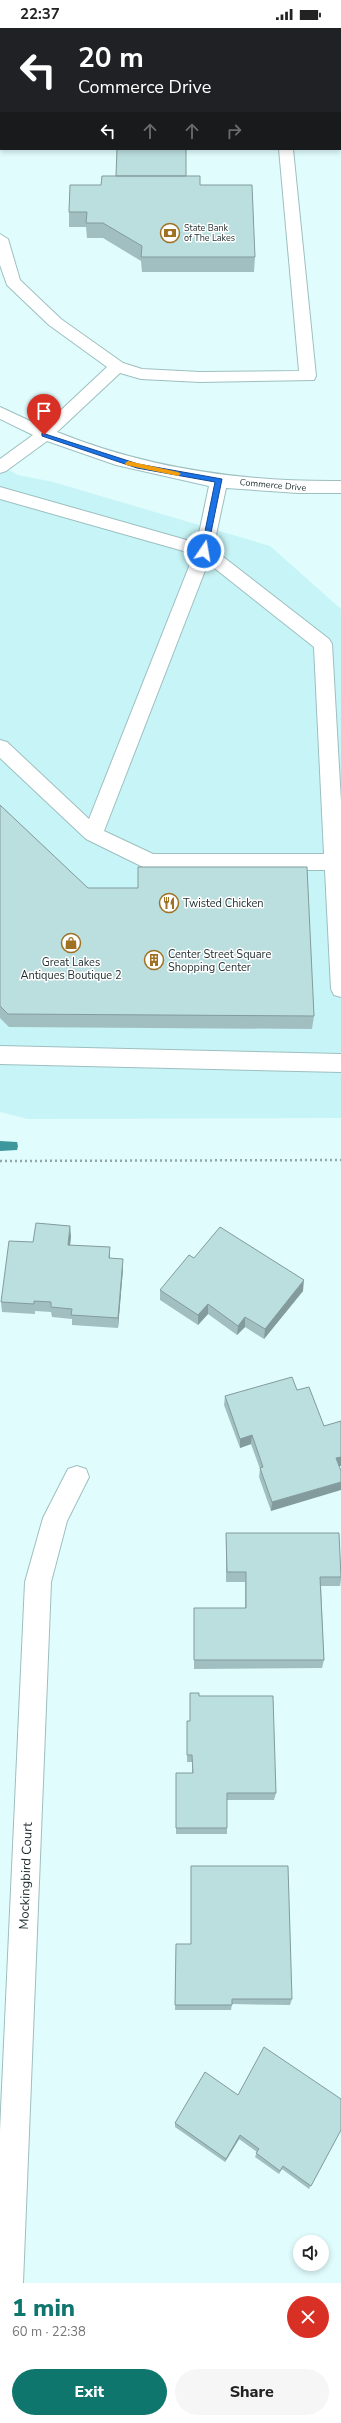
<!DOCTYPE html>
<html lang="en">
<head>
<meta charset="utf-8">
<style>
	body { margin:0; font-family:"Nunito Sans",sans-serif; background:#f6f6f6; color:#222; height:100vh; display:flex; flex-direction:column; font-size:15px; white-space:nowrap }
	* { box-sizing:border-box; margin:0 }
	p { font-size:13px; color:#767676 }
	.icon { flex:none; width:22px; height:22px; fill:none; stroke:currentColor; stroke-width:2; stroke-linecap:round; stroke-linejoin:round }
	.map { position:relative; height:2255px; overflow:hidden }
	.details { display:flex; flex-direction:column; background:#fff; flex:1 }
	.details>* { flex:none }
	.top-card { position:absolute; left:0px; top:0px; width:341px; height:122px; box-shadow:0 2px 6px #0003; background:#202124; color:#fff; overflow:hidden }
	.controls { position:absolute; left:293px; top:2207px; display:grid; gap:8px }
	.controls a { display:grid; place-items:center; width:36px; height:36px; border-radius:50%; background:#fff; box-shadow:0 2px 6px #0003; font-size:20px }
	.pin { position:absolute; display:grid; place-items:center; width:34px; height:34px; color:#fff; margin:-41px -17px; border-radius:50% 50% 50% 0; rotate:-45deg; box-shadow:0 0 4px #0007 }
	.pin .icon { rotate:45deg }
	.me { position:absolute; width:44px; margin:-22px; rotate:12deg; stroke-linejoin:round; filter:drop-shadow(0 0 3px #0008) }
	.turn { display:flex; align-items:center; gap:14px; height:84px; padding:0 12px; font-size:18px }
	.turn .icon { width:52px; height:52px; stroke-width:2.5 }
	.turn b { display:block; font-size:28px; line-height:34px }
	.lanes { display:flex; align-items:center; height:38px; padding:0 12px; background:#0003; justify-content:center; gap:20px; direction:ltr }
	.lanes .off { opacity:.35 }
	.round { display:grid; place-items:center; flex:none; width:42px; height:42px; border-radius:21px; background:#f6f6f6 }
	.summary { display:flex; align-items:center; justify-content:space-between; height:68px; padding:0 12px }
	h1 { font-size:24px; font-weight:800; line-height:30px; color:#0f766e }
	.primary-button { display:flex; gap:8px; margin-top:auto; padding:8px 12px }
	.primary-button a { flex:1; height:46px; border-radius:24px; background:#0f766e; color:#fff; font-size:16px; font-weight:800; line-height:46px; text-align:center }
	.primary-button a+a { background:#f6f6f6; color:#222 }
	.status { display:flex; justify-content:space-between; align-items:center; height:28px; padding:0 20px; background:#fff; direction:ltr }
	.status svg { height:11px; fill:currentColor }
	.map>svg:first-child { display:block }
	.built { fill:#c7f4f6 }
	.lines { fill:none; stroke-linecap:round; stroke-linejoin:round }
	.stream { fill:#3e979c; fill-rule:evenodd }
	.minor-casing { stroke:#9dbfc0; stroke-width:2 }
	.path { stroke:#91a7a8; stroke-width:2.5; stroke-dasharray:2 3; stroke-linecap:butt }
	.minor { fill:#fff; fill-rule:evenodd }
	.wall { fill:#a1bfc0 }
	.shaded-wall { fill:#839b9c }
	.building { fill:#bbdedf; stroke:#839b9c }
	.route { fill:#1a73e8; stroke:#114b97 }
	.slow { fill:#f59e0b }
	.labels { text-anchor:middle; stroke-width:3; stroke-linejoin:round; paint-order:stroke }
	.far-poi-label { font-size:9px; fill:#1f2c2d; stroke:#fff; text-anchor:start }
	.far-street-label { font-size:9px; fill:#1f2c2d; stroke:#fff }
	.poi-label { font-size:11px; fill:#1f2c2d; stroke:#fff; text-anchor:start }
	.near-street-label { font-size:13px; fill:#1f2c2d; stroke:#fff }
</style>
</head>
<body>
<div class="status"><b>22:37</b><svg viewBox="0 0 49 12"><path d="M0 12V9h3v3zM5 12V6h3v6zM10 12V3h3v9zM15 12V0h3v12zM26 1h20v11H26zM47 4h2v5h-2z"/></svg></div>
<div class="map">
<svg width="341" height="2255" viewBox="0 0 341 2255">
	<rect width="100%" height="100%" fill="#e0fcfd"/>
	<path class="built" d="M0,0H213V1H1L0,57Z
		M0,437L18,447L53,454L270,518L341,581V1090L28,1091L0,1084Z"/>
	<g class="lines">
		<path class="stream" d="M0,1113L17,1114L18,1118L17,1122L0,1123Z"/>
		<defs>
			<path id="minor" d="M7,0H21V1H7Z
				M183,0H197V1H183Z
				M279,121H293L316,348L314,352L200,354L141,351L120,345L57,404C149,441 243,454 341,453V465H298L226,460L213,521L329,611L332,616L341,774V969L334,967L331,961L325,842H150L143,839L86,811L0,730V712L7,714L89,791L194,526L0,471V459L197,515L209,458L116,437L47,413L6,443L0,445V431L33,407L0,391V379L43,399L107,339L49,297L7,257L0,237V206L8,211L20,252L61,291L123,335L142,341L200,344L299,343ZM208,535L314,619L324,826H153L104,803Z
				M0,1018L341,1026V1044L0,1036Z
				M77,1438L86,1441L89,1449L67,1493L51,1554L23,2255H0V2103L25,1554L43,1490L68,1441Z"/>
		</defs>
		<use href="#minor" class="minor-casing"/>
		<path class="path" d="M0,1133L341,1132"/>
		<use href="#minor" class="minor"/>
	</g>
	<path class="wall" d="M186,148L200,157L255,229L254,244H142L141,233L103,210H87L86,199H69V184L101,157Z
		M0,777L88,860L314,988L312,1001L9,999L0,990Z
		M71,1208L70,1217L110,1230L123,1241L118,1300L72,1297V1291L52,1289L51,1284L35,1283V1286L2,1284L1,1274L33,1214Z
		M194,1230L303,1263L264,1311L245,1299L237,1307L208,1286L198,1297L160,1272V1262Z
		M297,1362L324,1398L341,1393V1438H339L271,1483L259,1449L260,1441L251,1416L240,1420L224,1377L225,1368Z
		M226,1505L341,1536V1552L340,1558H321L324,1632L322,1640L194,1641V1580H245V1554H226Z
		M199,1668L276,1765L274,1772H227V1806H176V1745H192V1734H187V1693H190Z
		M176,1916L292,1971L290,1977L232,1976L231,1982H175Z
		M238,2067L341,2102L309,2161L282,2141L279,2146L255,2129L257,2124L239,2111L225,2134L175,2099V2095Z"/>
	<path class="shaded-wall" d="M70,1198L71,1208L69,1227L68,1217Z
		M110,1219V1230L109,1241V1230Z
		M123,1231V1241L118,1300V1290Z
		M304,1252L303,1263L264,1311L265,1301Z
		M208,1276V1286L198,1297V1287Z
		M245,1289V1299L237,1307L238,1298Z
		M252,1407L251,1416L240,1420V1411Z
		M341,1429V1438L335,1439L336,1430Z
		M341,1454V1462L271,1483L272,1474Z
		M240,2107L239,2111L225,2134L226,2131Z"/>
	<path class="building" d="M117,121H186V148H116Z
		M102,148H200V157H252L255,229H141L142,218L103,195H86L87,184H69L70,157H101Z
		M0,777L88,860H138V839H307L314,988L8,986L0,978Z
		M36,1195L70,1198L68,1217L110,1219L109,1230L123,1231L118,1290L71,1287L72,1281L51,1279V1274L34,1273V1276L1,1274L9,1213L33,1214Z
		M220,1199L304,1252L265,1301L245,1289L238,1298L208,1276L198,1287L160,1262L189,1227L194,1230Z
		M292,1349L297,1362L309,1359L324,1398L341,1393V1429L336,1430L341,1443V1454L272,1474L260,1440L263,1439L252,1407L240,1411L225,1368Z
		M226,1505H339L341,1549H320L324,1632H194V1580H246V1544H227Z
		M190,1665H199V1668H273L276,1765H227V1800H176V1745H193L192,1727H187V1693H190Z
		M191,1838H288L292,1971H232V1977H175L176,1916H191Z
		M264,2019L341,2071V2102L311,2158L283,2138L280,2143L256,2125L259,2121L240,2107L226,2131L175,2095L205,2044L238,2067Z"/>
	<path class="route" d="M42,405L138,436L222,451L207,524L201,523L215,454L137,440L42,408Z"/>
	<path class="slow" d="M128,433L178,444L181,446L178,448L126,437L125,435Z"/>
	<defs>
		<symbol id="bank-ring" viewBox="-11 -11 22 22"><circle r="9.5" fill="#fff" stroke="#9f7223" stroke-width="1.5"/><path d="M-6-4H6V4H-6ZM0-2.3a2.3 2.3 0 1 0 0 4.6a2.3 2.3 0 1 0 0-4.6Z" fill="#9f7223"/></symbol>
		<symbol id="restaurant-ring" viewBox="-11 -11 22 22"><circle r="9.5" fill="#fff" stroke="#9f7223" stroke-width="1.5"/><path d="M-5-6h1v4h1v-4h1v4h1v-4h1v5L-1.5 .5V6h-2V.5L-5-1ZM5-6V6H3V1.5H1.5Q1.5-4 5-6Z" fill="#9f7223"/></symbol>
		<symbol id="shop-ring" viewBox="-11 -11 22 22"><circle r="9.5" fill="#fff" stroke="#9f7223" stroke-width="1.5"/><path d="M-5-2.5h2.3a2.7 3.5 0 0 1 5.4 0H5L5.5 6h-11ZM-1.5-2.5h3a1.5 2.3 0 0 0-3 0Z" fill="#9f7223"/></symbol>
		<symbol id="building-ring" viewBox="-11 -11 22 22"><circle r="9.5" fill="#fff" stroke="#9f7223" stroke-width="1.5"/><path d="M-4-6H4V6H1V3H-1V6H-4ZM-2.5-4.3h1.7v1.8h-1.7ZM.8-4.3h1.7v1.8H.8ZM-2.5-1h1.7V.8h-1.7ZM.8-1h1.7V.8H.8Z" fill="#9f7223"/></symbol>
	</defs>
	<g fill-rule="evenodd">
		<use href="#bank-ring" x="159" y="194" width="22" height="22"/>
		<use href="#restaurant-ring" x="158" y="864" width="22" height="22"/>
		<use href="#shop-ring" x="60" y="904" width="22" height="22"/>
		<use href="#building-ring" x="143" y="921" width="22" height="22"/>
	</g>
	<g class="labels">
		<g class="far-poi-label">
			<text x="184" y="203">State Bank<tspan x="184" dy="10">of The Lakes</tspan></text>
		</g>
		<g class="far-street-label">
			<text transform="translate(273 457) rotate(5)" y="3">Commerce Drive</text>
		</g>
		<g class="poi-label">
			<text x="183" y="879">Twisted Chicken</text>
			<text x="168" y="930">Center Street Square<tspan x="168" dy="13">Shopping Center</tspan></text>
			<text x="71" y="938" text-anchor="middle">Great Lakes<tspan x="71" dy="13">Antiques Boutique 2</tspan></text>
		</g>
		<g class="near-street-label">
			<text transform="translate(25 1848) rotate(-88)" y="5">Mockingbird Court</text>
		</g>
	</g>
</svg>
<div class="controls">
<a><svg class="icon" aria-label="sound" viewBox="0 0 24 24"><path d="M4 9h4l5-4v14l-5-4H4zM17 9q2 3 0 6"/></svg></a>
</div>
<div class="pin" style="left:44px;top:407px;background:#d93025"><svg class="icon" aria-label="arrive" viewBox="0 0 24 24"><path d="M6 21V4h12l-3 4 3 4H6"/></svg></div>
<svg class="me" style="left:204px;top:523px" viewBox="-20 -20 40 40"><circle r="17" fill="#1a73e8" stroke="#fff" stroke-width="3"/><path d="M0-11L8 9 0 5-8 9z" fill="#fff"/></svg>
<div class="top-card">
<div class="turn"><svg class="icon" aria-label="left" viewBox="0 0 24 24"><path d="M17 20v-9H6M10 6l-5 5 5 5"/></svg><div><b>20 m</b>Commerce Drive</div></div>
<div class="lanes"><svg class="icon" aria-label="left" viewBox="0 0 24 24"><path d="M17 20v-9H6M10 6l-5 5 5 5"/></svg><svg class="icon off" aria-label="ahead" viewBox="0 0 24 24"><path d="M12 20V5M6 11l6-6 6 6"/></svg><svg class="icon off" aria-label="ahead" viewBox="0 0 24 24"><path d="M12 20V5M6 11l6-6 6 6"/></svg><svg class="icon off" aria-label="right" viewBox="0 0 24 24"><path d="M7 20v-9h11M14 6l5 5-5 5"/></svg></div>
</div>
</div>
<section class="details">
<div class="summary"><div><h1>1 min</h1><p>60 m · 22:38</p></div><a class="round" style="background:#d93025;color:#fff"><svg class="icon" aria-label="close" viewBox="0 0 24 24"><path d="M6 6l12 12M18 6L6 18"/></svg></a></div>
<div class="primary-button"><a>Exit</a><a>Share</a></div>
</section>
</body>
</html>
